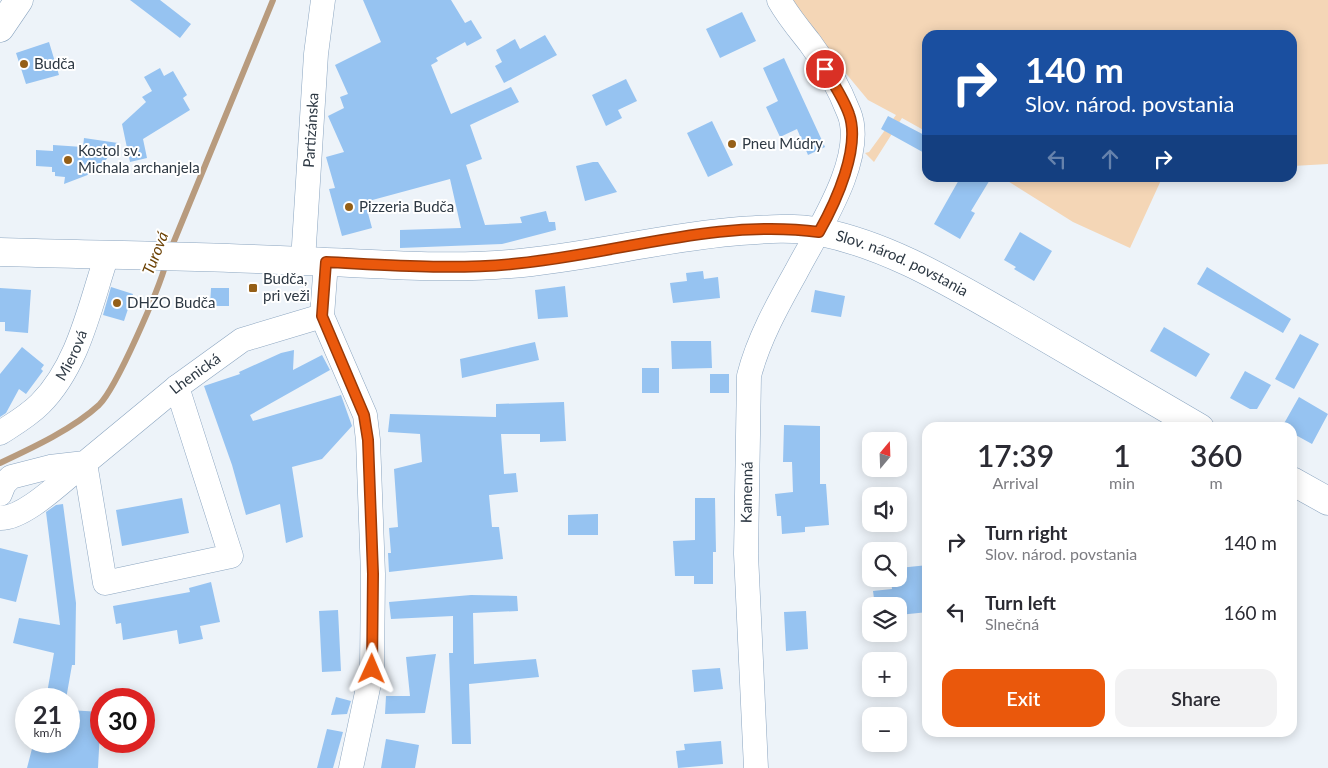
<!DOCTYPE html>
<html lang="en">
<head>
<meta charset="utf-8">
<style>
	body { margin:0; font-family:Lato,sans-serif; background:#f2f2f3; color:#2b2b33; height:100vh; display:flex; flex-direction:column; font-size:19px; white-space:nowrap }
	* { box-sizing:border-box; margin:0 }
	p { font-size:16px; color:#7c7c81 }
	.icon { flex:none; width:28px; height:28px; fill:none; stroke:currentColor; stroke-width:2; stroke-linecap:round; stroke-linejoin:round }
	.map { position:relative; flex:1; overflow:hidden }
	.panel { position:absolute; left:922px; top:422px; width:375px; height:315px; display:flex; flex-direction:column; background:#fff; border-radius:15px; box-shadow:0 2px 12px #0003 }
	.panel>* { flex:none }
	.hud { position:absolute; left:922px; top:30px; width:375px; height:152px; border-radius:15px; box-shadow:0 2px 12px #0003; background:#1a4fa0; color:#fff; overflow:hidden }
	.needle { width:32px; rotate:19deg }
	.tools { position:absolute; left:862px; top:432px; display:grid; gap:10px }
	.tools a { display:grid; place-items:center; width:45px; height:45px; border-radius:10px; background:#fff; box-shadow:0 2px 12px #0003; font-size:25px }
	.speed { position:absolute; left:15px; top:688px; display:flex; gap:10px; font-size:25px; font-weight:700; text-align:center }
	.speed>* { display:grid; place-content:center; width:65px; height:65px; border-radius:50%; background:#fff; box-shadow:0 2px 12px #0003; line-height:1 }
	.speed small { font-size:12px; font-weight:400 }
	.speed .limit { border:8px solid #d22; background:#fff; color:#111 }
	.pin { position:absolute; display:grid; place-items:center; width:42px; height:42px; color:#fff; margin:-21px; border:2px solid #fff; border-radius:50%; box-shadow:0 1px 5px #0007 }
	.me { position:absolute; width:55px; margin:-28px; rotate:1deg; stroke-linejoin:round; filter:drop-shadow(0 0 4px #0008) }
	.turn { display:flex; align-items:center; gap:18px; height:105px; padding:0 20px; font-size:22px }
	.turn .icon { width:65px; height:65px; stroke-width:2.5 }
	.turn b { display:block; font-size:35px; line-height:42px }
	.lanes { display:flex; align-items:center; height:48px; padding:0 20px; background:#0003; justify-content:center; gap:25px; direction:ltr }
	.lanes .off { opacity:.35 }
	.eta { display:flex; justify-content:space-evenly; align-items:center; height:85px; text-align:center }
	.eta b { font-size:30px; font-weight:600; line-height:35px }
	.primary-button { display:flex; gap:10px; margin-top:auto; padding:10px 20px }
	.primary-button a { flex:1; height:58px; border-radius:15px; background:#ea580c; color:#fff; font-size:20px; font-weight:600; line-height:58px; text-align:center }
	.primary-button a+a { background:#f2f2f3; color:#2b2b33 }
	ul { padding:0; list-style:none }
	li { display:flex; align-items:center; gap:15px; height:70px; padding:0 20px }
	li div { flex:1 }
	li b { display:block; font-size:19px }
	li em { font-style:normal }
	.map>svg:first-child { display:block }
	.green { fill:#f4d6b6 }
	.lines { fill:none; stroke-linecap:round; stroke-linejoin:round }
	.stream { stroke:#b89b7e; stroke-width:6 }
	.building { fill:#96c3f1 }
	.minor-casing { stroke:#8ba5c0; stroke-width:25 }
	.tertiary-casing { stroke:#8ba5c0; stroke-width:29 }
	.minor { stroke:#fff; stroke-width:24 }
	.tertiary { stroke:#fff; stroke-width:28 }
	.route-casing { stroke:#983908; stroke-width:12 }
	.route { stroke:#ea580c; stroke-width:9 }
	.poi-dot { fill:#955f17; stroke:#fff; stroke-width:2 }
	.labels { text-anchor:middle; stroke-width:4; stroke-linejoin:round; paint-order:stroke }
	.poi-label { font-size:15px; fill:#2d3843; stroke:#fff; text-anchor:start }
	.street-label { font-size:15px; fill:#2d3843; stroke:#fff }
	.water-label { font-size:16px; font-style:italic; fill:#6b4104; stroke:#fff }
</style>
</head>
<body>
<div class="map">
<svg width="1328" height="768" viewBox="0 0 1328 768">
	<rect width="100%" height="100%" fill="#edf3f9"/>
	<path class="green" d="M785,0H1328V164L1293,166L1292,35H928L927,132L902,118L874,162L865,153L869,152L896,115L868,100Z
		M1003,178H1162L1130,248L1073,222Z"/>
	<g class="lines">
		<path class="stream" d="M170,251L273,0
			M0,463C32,448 73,429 99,405C117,387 159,289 166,263"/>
	</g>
	<path class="building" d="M130,0H160L191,24L180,38Z
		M363,0H451L465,23L471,20L482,38L467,46L465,42L436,58L438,61L431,65L451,114L511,87L519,102L470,125L482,159L466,165L485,225L522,223L520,217L546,211L549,222H555L556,230L502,244L400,248V230L461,228L450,179L365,202L372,228L342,236L329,189L335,188L326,157L344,152L328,116L344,108L340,97L348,94L335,65L381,42Z
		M742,12L756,41L720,58L706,29Z
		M545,35L557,55L504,83L495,66L502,62L496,50L515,39L520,49Z
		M49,42L59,75L26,84L16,53Z
		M784,58L825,147L808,155L797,129L780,137L766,107L778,101L763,68Z
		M160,68L164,76L173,71L187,95L183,98L190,110L143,139L147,158L130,162L122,124L146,102L142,97L152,91L144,77Z
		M626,79L637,101L618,110L622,118L606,126L592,95Z
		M888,116L928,137V155L881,129Z
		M712,121L733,165L708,177L687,133Z
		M84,138L118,143L98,171L64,184L65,177L55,176V172H52V167L36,166V150L53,151V145L83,147Z
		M593,162H598L617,192L585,201L576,166Z
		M960,178H991L971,211L975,213L960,239L934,224Z
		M1020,232L1052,251L1034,281L1014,269L1016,267L1004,260Z
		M1207,267L1291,319L1283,333L1197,284Z
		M703,271L704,279L718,277L720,298L673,303L670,283L687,281L686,273Z
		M565,286L568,317L538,319L535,290Z
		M111,287L133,294L124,321L103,315Z
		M0,288L31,290L28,333L5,331V322H0Z
		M211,288H229V306H210Z
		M815,290L845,296L841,317L811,312Z
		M1164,327L1210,354L1196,377L1150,351Z
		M1300,334L1319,344L1294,389L1275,379Z
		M671,341H711L712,368L672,369Z
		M535,342L539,360L462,378L460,359Z
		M22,347L44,365L41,369L43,371L26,394L19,389L6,413L0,417V374Z
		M294,350L293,370L322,355L330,370L250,415L253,421L341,395L352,426L322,459L292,467L303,537L286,543L280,504L246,515L232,465L204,386L240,374L239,372L281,353Z
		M642,368H659V393H642Z
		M1245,371L1271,385L1257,409H1250L1230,398Z
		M710,374H729V393H710Z
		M1299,397L1328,414L1312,444L1292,433V428L1282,427Z
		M564,402L566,441L540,442V434H501L504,474L516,473L518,492L489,495L492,527H499L503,559L389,572L388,553H391L389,528L398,527L394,469L422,462L420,434L388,432L390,414L496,417V404Z
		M784,425L820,426V484H826L829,525L805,527V532L782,534L781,516H777L775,494L793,492L792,462H783Z
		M182,498L189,533L122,546L116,510Z
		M695,498H715L716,552H713V584H694V576H675L673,541L695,540Z
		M63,504L76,603L75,665H72L66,699H46L54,653L13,643L19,618L60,625L46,512L56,505Z
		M598,514V535H568V515Z
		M0,548L28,555L16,602L0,598Z
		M928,565V612L899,615V606H875L873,591L892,589L891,579H899V568Z
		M211,582L220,622L200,626L203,639L179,644L177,630L123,640L121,623L116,624L113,606L190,592L189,588Z
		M471,595L517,596L518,611L473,613L474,664L536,659L539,677L469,684L471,744H452L449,653H453V616L391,619L389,602Z
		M338,610L341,671L322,672L319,611Z
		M806,611L808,649L786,651L784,612Z
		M436,654L425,713L385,714L386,696H410L406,657Z
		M720,668L723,689L694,692L692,670Z
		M336,697L351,701L347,714L331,715Z
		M69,710L101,712L98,768H27L34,741H69Z
		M327,729L343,732L333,768H317Z
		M386,739L419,745L415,768H381Z
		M721,741L723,764L678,768L676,751L685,750L684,744Z"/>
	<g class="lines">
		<defs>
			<g id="minor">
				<path id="s1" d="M303,261L316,54L323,0"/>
				<path d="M326,262L322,316L365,415L368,440L373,574L372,669L351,768"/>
				<path id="s2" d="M0,433C14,424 28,416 40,404C79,365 90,305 107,255"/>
				<path id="s3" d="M0,494L4,484L11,477L50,467L85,463L177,387L242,340L322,316"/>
				<path d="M0,518C25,519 65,478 85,463L105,583L231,556L177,387"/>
				<path id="s4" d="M756,768L746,554L749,376C758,340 778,304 796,272C816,233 867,158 849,113C840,90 825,63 810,43C799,29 788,16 779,0"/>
			</g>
			<g id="tertiary">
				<path d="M0,28L19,0"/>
				<path id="s5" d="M0,252C101,255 201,256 302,261C371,263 440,270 510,264C587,258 662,237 740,231C767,229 794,227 821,232C890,246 950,283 1010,317C1073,354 1137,391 1200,428"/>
				<path d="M1292,481L1328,501"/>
			</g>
		</defs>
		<use href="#minor" class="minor-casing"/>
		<use href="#tertiary" class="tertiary-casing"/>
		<use href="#minor" class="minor"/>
		<use href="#tertiary" class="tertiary"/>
	</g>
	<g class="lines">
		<defs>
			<path id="route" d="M372,669L373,574L368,440L364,415L322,316L326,262C388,265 450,270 512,264C614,255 716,218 819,232C836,202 861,147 849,114C844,99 833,83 825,69"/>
		</defs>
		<use href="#route" class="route-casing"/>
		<use href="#route" class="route"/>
	</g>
	<g class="poi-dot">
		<circle cx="24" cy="64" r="5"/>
		<circle cx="732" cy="144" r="5"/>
		<circle cx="68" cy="160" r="5"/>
		<circle cx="349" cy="207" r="5"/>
		<rect x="248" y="283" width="10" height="10" rx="2.5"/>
		<circle cx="117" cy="303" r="5"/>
	</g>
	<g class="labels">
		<g class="poi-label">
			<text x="34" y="69">Budča</text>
			<text x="742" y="149">Pneu Múdry</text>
			<text x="78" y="156">Kostol sv.<tspan x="78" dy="17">Michala archanjela</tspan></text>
			<text x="359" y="212">Pizzeria Budča</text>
			<text x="263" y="284">Budča,<tspan x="263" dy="17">pri veži</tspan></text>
			<text x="127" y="308">DHZO Budča</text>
		</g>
		<g class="street-label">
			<text dy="5" stroke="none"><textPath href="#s1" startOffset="131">Partizánska</textPath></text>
			<text dy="5" stroke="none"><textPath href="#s5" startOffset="911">Slov. národ. povstania</textPath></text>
			<text dy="5" stroke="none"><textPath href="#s2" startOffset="108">Mierová</textPath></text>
			<text dy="5" stroke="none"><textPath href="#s3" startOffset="238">Lhenická</textPath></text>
			<text dy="5" stroke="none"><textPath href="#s4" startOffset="276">Kamenná</textPath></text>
		</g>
		<g class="water-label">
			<text transform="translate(155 253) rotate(-69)" y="6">Turová</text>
		</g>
	</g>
</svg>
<div class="tools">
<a><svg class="needle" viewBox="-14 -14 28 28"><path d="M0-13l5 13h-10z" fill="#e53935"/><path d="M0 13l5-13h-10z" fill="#7c7c81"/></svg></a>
<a><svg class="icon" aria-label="sound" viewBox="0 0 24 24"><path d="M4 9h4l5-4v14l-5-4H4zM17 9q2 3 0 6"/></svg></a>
<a><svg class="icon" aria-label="search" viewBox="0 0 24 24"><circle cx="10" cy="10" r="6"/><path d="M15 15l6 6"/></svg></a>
<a><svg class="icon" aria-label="layers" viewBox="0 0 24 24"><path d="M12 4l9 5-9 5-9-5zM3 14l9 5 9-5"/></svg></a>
<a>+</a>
<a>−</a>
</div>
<div class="speed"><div>21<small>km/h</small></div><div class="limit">30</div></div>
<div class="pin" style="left:825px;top:69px;background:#d93025"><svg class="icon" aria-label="arrive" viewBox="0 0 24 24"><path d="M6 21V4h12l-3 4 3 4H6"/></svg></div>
<svg class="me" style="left:372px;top:669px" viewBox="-20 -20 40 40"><path d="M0-17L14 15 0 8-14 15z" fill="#ea580c" stroke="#fff" stroke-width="4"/></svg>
<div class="hud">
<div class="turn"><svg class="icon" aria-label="right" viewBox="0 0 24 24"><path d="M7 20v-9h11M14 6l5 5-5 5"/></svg><div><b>140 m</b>Slov. národ. povstania</div></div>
<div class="lanes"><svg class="icon off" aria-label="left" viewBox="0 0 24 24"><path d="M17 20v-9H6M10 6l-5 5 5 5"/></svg><svg class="icon off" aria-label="ahead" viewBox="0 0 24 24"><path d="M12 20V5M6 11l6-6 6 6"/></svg><svg class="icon" aria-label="right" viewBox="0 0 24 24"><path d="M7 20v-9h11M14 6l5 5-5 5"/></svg></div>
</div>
<section class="panel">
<div class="eta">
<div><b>17:39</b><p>Arrival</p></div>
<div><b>1</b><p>min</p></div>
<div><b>360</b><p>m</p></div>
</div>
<ul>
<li><svg class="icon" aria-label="right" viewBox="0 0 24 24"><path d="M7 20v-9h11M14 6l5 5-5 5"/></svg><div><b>Turn right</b><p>Slov. národ. povstania</p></div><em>140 m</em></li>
<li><svg class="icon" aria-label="left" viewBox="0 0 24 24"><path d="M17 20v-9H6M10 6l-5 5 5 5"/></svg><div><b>Turn left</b><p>Slnečná</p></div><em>160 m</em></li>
</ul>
<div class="primary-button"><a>Exit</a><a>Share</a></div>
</section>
</div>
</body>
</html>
